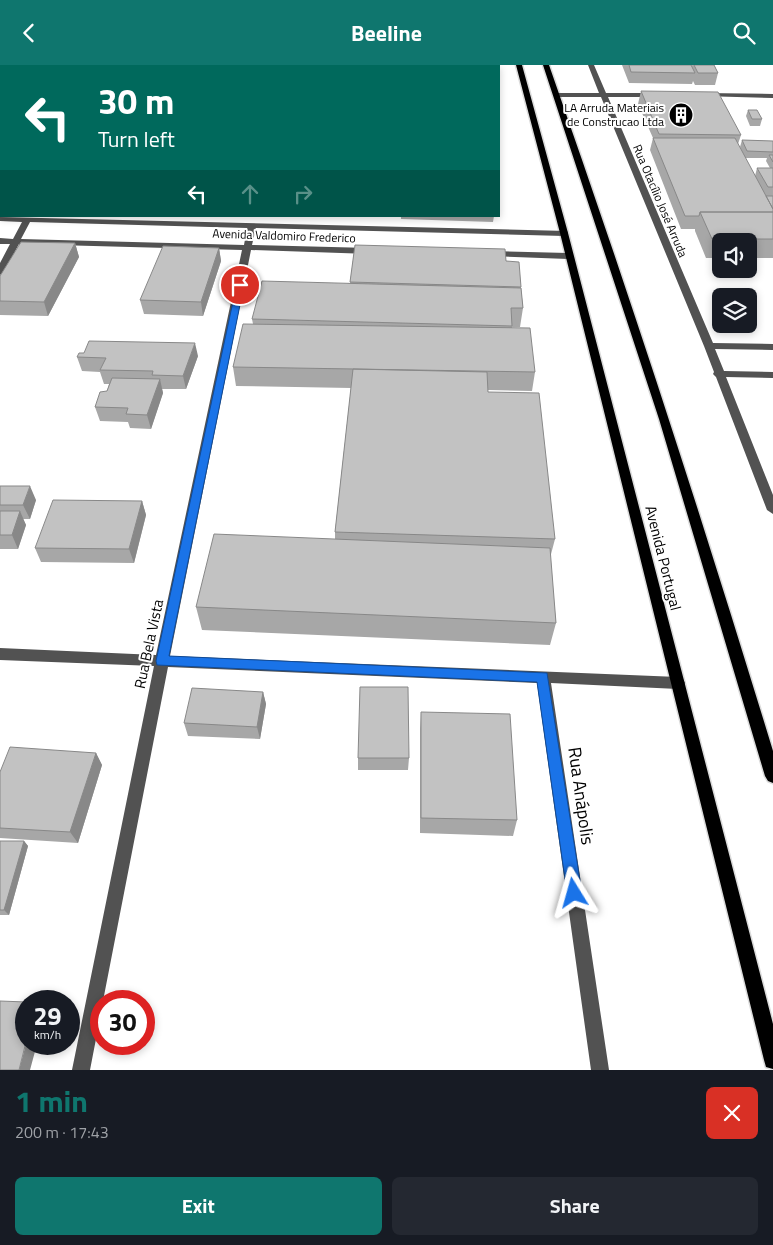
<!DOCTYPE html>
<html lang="en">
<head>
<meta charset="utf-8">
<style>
	body { margin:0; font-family:"Titillium Web",sans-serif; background:#242831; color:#f1f3f6; height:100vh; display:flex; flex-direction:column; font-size:19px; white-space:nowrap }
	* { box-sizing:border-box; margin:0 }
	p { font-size:16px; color:#9ea1a6 }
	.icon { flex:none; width:28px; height:28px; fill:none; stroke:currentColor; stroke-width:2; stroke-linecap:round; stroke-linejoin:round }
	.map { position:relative; height:1005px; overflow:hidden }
	.details { display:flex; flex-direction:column; background:#171b24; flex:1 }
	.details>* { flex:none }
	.hud { position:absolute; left:0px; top:0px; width:500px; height:152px; box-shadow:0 2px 8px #0003; background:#00695c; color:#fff; overflow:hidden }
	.buttons { position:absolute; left:712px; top:168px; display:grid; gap:10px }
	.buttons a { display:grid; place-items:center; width:45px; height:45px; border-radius:8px; background:#171b24; box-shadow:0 2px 8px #0003; font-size:25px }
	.speed { position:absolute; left:15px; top:925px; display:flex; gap:10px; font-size:25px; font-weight:700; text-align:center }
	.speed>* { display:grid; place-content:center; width:65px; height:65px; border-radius:50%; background:#171b24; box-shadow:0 2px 8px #0003; line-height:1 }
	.speed small { font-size:12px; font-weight:400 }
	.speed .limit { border:8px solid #d22; background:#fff; color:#111 }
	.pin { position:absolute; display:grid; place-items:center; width:42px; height:42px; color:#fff; margin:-21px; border:2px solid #fff; border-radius:50%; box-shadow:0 1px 5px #0007 }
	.me { position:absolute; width:55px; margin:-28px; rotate:352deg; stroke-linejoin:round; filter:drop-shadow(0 0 4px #0008) }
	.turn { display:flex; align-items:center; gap:18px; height:105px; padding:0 15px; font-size:22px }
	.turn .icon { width:65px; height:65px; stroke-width:2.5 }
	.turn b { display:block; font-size:35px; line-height:42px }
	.lanes { display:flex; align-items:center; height:48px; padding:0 15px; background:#0003; justify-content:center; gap:25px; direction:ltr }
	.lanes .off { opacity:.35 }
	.round { display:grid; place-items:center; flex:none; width:52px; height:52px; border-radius:8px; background:#242831 }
	.headline { display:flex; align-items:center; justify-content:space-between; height:85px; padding:0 15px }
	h1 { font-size:30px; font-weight:700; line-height:38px; color:#0f766e }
	.cta { display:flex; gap:10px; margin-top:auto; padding:10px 15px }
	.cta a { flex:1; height:58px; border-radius:8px; background:#0f766e; color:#fff; font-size:20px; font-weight:700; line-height:58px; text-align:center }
	.cta a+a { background:#242831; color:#f1f3f6 }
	header { display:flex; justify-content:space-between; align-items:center; height:65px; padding:0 15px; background:#0f766e; color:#fff; font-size:22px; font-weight:700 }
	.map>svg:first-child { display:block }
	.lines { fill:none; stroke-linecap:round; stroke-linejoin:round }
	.major-casing { stroke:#dbdbdb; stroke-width:3 }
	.minor { fill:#525252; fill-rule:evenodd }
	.major { fill:#000; fill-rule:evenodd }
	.wall { fill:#a7a7a7; fill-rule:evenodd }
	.shaded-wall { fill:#888 }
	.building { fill:#c2c2c2; stroke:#888 }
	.route { fill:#1a73e8; stroke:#114b97 }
	.labels { text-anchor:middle; stroke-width:4; stroke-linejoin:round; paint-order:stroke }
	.far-poi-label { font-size:12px; fill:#000; stroke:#fff; text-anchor:end }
	.far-street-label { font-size:12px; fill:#000; stroke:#fff }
	.street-label { font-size:15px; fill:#000; stroke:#fff }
	.near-street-label { font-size:18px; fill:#000; stroke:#fff }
</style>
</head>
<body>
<header><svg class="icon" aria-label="back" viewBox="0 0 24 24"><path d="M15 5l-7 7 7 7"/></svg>Beeline<svg class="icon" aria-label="search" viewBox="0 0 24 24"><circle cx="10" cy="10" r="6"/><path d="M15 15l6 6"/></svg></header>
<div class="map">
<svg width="773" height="1005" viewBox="0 0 773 1005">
	<rect width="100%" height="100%" fill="#fff"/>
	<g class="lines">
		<defs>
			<path id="major" d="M516,0H522L568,168L773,959V1004L766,1002L764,995L560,168Z
				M543,0H549C629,227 703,456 773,686V718L768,716L765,711L659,354Z"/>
		</defs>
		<use href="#major" class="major-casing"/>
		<path class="minor" d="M349,0H355V1H349Z
			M588,0H594L606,28H656L659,30L656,32H608L713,278L773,279V285L715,284L724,306L773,307V313L726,312L773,430V449L767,445L716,312L713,309L714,307L704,281L601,32H556L553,30L556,28H599Z
			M703,28L773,29V33L701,31V29Z
			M0,55H1V59H0Z
			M0,152L567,166L568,168L564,171L256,163L252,180L370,183L374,186L370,189L251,185L170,591L678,612L683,614L685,618L683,622L678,624L551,618L609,1005H591L537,618L168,602L103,936H101V948L90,1005H72L154,601L0,595V583L156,590L242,185L19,179L4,207L0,210V198L10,179H0V173L13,174L22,157L0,156ZM30,157L247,163L244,180L21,174Z
			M490,186L568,188L572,191L568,194L487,191L486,189Z"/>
		<use href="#major" class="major"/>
	</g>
	<path class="wall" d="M17,0H55L54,1H17Z
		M73,0H91L90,1H73Z
		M108,0H137V1H108Z
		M622,0H714L718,8L715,20H695L693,16L692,19L629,18Z
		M641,26L741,70L738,79L743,89L740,82L742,75L773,76V193H749V176H721V193H706L695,166V164H681L650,85L653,73L638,39ZM745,93H767L766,96L770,103H757L755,111Z
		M748,45L762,54L760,61H750L746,51Z
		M401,151H494L493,157L401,154Z
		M75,178L79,192L48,251L0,250V211Z
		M355,180L506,196L521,222L523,243L520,262H512V263L535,307L532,326L488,325V327L555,474L550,493L556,558L550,580L202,565L196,542L335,474V467L351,323L236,321L233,302L253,259L252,254L350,218Z
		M219,183L221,196L203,251L144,249L140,235Z
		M198,291L186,324H162L163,328L151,364L130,363L128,357L100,356L95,342L107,326L109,319H104L100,307L82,306L77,292Z
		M0,421L36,435L30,454H23L26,460L18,484H0Z
		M142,436L146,450L134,498L41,497L35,483Z
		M263,627L266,639L260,674L188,671L184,658Z
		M421,647L517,755L513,771L420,768V664Z
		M96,688L102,700L78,778L0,773V707Z
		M358,693H409L408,705H358Z
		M0,776H24L28,781L9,850H0Z"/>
	<path class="shaded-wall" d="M75,178L79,192L48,251L44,237Z
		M219,183L221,196L203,251L201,237Z
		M195,278L198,291L186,324L183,311Z
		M160,314L163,328L151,364L147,350Z
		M30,421L36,435L30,454L23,440Z
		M142,436L146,450L134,498L129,484Z
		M20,446L26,460L18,484L12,470Z
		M263,627L266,639L260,674L257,662Z
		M96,688L102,700L78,778L70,767Z
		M24,776L28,781L9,850L4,845Z
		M26,979H37L30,1005H19Z"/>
	<path class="building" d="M19,0H40L39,1H17Z
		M218,0H239V1H217Z
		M250,0H329V1H249Z
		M411,0H435V1H410Z
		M629,0H691L695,8L631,7Z
		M694,0H714L718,8H698Z
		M641,26L718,27L741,70L659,69Z
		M748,45H757L762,54H752Z
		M653,73H735L773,144V147H700L699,151H685Z
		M742,75L773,76V87L747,86Z
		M769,90H773V97Z
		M757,103H773V122H768Z
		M766,131H773V144Z
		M700,147H773V174H712Z
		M21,177L75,178L44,237L0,236V211Z
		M355,180L505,184L506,196L519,197L521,222L350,217Z
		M163,181L219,183L201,237L140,235Z
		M262,216L521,223L523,243H511L512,261L252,254Z
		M243,259L530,263L535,307L233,302Z
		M89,276L195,278L183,311L152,310L153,306L100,305L106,293L77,292L79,288H84Z
		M353,304L487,307L488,327L539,328L555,474L335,467Z
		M112,313L160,314L147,350L126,349L128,343L95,342L100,327L107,326Z
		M0,421H30L23,440H0Z
		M53,435L142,436L129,484L35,483Z
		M0,446H20L12,470H0Z
		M214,469L550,483L556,558L196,542Z
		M360,622H408L409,693H358Z
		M192,623L263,627L257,662L184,658Z
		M421,647L510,649L517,755L421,753Z
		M10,682L96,688L70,767L0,763V707Z
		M0,776H24L4,845H0Z
		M0,936L26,937V977L19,1005H0Z"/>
	<path class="route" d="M237,218L244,220L169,591L547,608L582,828L580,833L574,836L569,833L567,828L537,617L157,600L156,596Z"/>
	<defs>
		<symbol id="building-disc" viewBox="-11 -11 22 22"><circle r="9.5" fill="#000" stroke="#fff"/><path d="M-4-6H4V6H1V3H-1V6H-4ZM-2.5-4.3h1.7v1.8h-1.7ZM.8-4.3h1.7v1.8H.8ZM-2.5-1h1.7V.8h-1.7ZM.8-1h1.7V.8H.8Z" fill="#fff"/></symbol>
	</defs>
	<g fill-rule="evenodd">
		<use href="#building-disc" x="667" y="36" width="28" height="28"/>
	</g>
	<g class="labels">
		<g class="far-poi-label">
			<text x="664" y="47">LA Arruda Materiais<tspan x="664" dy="14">de Construcao Ltda</tspan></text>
		</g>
		<g class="far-street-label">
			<text transform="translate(660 136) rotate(67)" y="4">Rua Otacílio José Arruda</text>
			<text transform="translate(284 171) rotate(2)" y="4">Avenida Valdomiro Frederico</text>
		</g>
		<g class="street-label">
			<text transform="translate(663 493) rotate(76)" y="5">Avenida Portugal</text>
			<text transform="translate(149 579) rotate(-78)" y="5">Rua Bela Vista</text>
		</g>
		<g class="near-street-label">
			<text transform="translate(581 731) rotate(82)" y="6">Rua Anápolis</text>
		</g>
	</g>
</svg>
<div class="buttons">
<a><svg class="icon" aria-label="sound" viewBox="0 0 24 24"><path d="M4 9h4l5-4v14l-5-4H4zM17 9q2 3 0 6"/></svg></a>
<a><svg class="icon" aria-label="layers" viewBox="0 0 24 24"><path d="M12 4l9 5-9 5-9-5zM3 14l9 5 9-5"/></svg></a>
</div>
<div class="speed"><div>29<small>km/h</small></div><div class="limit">30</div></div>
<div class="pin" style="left:240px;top:220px;background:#d93025"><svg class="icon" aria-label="arrive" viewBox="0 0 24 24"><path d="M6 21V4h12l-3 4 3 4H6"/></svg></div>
<svg class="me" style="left:574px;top:828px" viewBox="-20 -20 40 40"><path d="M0-17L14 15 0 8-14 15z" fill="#1a73e8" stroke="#fff" stroke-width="4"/></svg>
<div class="hud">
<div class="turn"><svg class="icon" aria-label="left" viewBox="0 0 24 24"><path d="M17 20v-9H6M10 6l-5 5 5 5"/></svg><div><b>30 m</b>Turn left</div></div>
<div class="lanes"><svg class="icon" aria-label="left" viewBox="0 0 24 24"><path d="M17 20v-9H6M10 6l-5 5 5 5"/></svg><svg class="icon off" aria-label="ahead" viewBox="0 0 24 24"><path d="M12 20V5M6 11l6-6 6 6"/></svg><svg class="icon off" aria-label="right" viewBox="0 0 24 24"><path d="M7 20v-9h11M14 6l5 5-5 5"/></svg></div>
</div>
</div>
<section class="details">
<div class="headline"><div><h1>1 min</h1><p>200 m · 17:43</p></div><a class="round" style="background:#d93025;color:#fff"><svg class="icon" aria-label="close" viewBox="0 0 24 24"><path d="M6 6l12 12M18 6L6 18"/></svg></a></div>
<div class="cta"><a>Exit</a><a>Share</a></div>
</section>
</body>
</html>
